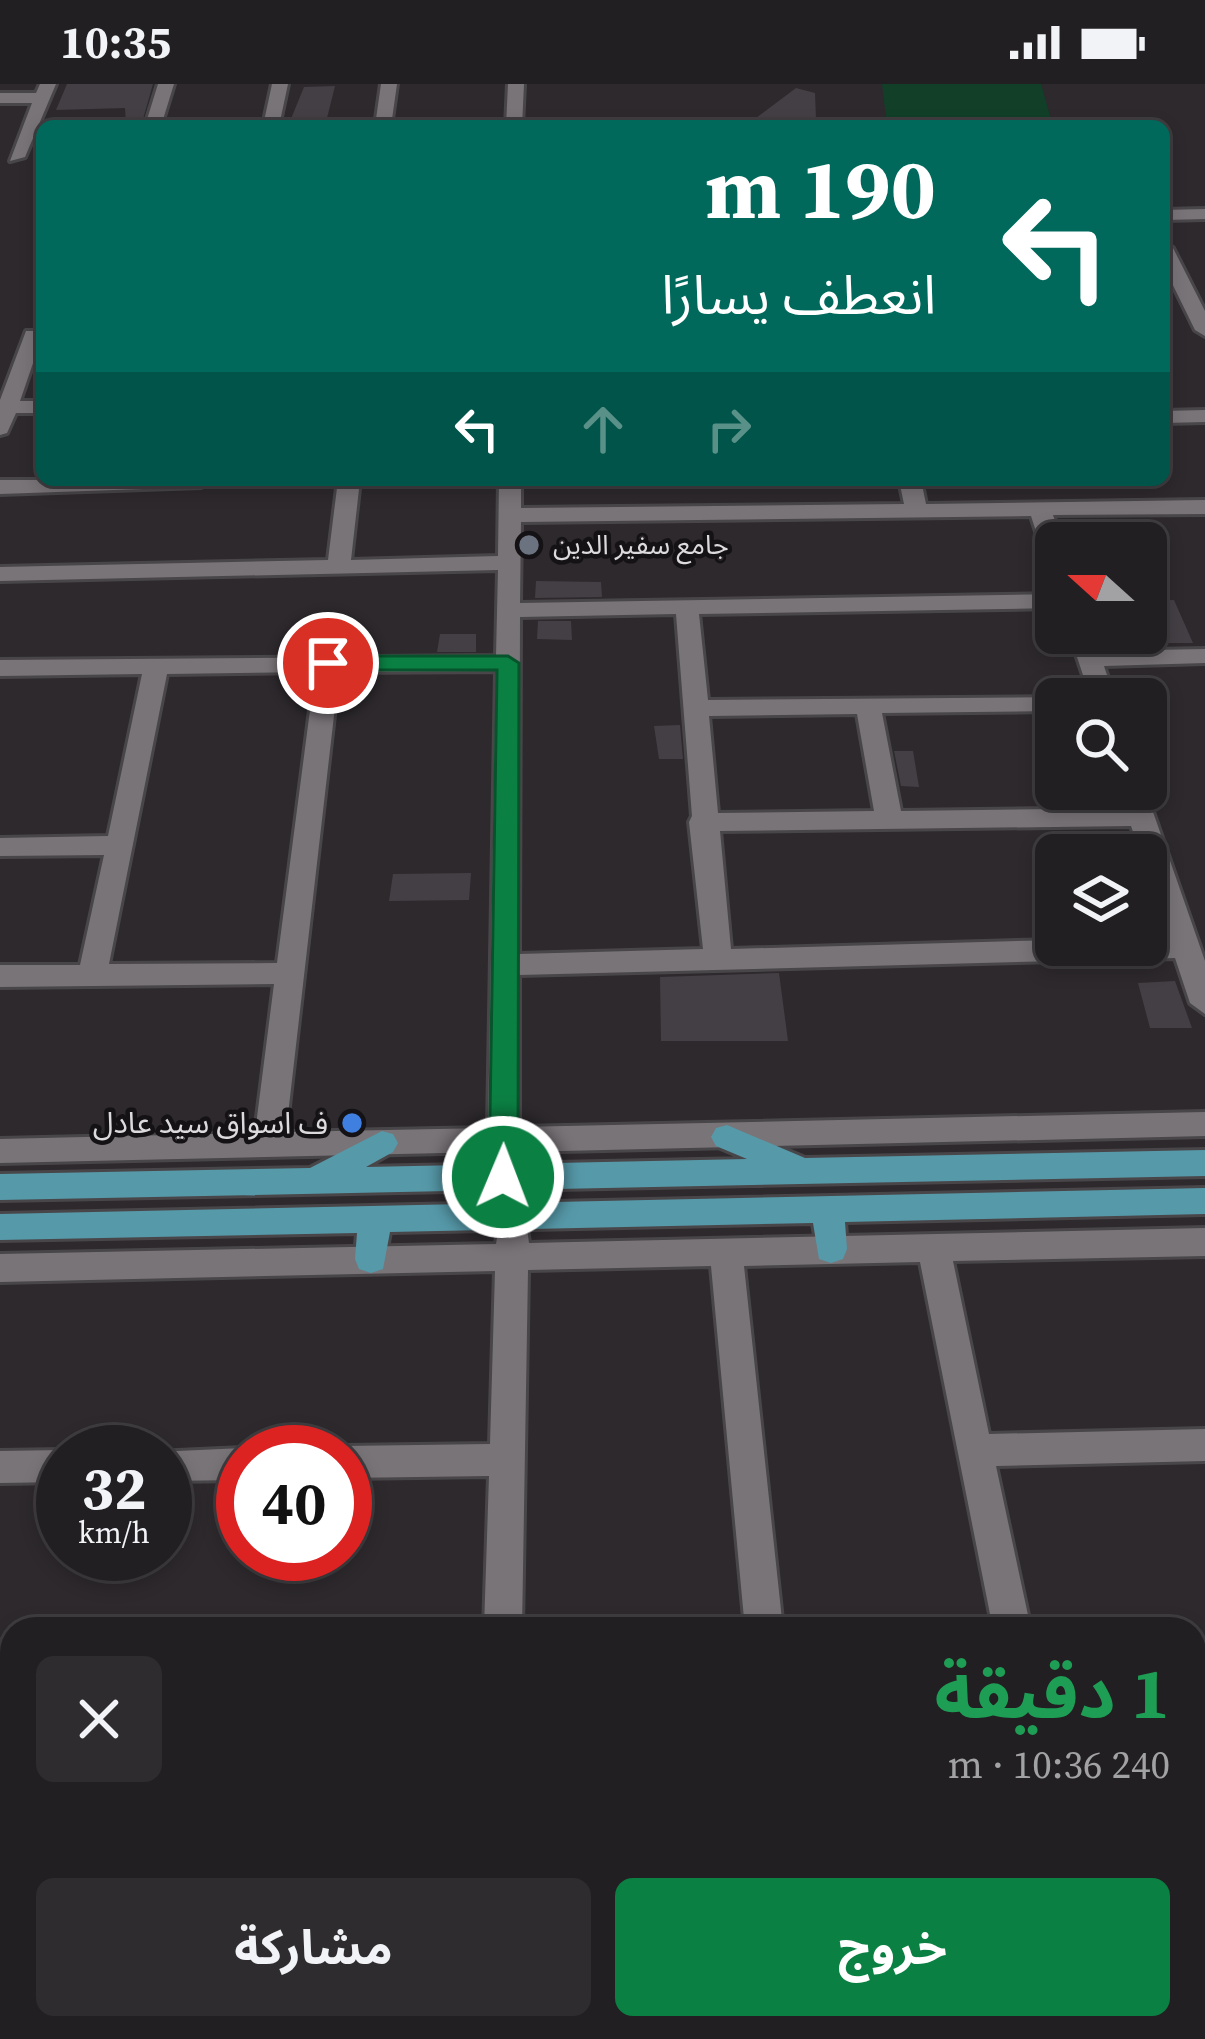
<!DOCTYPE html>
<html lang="ar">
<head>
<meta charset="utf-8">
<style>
	body { margin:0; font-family:"Source Serif 4","Noto Sans Arabic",serif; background:#2e2c2f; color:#f1f3f6; direction:rtl; height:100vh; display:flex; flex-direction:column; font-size:45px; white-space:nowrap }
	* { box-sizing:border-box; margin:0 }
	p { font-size:39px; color:#a2a2a5 }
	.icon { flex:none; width:66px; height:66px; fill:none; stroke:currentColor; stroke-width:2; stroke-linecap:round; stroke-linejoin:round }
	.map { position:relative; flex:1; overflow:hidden; direction:ltr }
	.side { position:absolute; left:0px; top:1533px; width:1206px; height:423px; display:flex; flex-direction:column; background:#221f22; border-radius:36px 36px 0 0; box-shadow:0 6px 18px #0003,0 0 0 3px #3f3d40; direction:rtl }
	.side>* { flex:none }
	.guide { position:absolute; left:36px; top:36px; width:1134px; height:366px; border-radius:18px; box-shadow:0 6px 18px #0003,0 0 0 3px #3f3d40; direction:rtl; background:#00695c; color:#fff; overflow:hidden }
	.needle { width:78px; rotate:291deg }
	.fabs { position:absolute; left:1035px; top:438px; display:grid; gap:24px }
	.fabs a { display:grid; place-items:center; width:132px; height:132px; border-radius:18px; background:#221f22; box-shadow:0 6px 18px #0003,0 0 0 3px #3f3d40; font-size:60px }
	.speed { position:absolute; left:36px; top:1341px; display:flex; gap:24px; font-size:60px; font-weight:700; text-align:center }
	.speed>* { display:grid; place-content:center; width:156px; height:156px; border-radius:50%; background:#221f22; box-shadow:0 6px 18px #0003,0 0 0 3px #3f3d40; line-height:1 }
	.speed small { font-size:30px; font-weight:400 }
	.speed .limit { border:18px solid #d22; background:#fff; color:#111 }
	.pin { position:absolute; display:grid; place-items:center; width:102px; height:102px; color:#fff; margin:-51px; border:6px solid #fff; border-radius:50%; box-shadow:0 3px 12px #0007 }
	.me { position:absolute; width:132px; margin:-66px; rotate:1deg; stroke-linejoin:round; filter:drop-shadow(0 0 9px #0008) }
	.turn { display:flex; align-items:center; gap:42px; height:252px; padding:0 36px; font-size:54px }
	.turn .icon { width:156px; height:156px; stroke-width:2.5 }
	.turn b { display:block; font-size:84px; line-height:102px }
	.lanes { display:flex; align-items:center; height:114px; padding:0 36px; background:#0003; justify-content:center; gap:60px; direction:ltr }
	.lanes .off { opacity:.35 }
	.round { display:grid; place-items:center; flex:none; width:126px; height:126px; border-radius:18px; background:#2e2c2f }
	.overview { display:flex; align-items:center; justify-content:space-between; height:204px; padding:0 36px }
	h1 { font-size:72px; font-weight:700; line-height:90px; color:#1e9e55 }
	.action { display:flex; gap:24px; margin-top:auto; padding:24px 36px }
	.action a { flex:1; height:138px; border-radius:18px; background:#0b8043; color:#fff; font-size:48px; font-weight:700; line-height:138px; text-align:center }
	.action a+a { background:#2e2c2f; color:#f1f3f6 }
	.status { display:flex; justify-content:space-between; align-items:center; height:84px; padding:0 60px; background:#221f22; direction:ltr }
	.status svg { height:33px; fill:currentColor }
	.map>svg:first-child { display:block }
	.green { fill:#113f28 }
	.building { fill:#443f44 }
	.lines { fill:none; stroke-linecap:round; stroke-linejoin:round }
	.minor-casing { stroke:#494649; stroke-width:6 }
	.major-casing { stroke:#494649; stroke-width:6 }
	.minor { fill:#797478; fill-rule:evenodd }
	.major { fill:#5699a9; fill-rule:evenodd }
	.route { fill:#0b8043; stroke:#07532c; stroke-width:3 }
	.worship-dot { fill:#6b7280; stroke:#141214; stroke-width:4.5 }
	.shop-dot { fill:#3f7fe0; stroke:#141214; stroke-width:4.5 }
	.labels { text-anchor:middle; stroke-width:9; stroke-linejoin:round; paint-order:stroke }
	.far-poi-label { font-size:27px; fill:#dddadd; stroke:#141214; text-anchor:start }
	.poi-label { font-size:30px; fill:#dddadd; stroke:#141214; text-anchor:end }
</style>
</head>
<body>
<div class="status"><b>10:35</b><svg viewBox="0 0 49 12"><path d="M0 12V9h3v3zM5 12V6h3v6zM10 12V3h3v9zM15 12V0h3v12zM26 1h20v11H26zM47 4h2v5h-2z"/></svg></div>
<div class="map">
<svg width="1205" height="1955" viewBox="0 0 1205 1955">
	<rect width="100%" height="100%" fill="#2d292d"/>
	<path class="green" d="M882,0H1041L1053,42H887Z"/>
	<path class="building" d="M67,0H153L141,42H126L125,24L56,26Z
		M335,2L325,42H288L304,3Z
		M796,4L815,9L816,35L777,41L769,34H756Z
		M536,497L601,498L602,513L535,514Z
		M1174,516L1193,559H1154L1146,517Z
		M538,537H571L572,556L537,555Z
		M440,550H476V568H437Z
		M680,641L683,675H659L654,642Z
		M894,667H913L919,703L901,702Z
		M471,789L469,816L389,817L393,790Z
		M779,889L788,957H661L660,893Z
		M1175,897L1192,944H1150L1138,899Z"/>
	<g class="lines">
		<defs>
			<path id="minor" d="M40,0H56L25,73L10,77L32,19H0V9H36Z
				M158,0H174L161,42H145Z
				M272,0H288L279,42H263Z
				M381,0H397L391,42H375Z
				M508,0H524L522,42H506Z
				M1205,125V135L1164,136V126Z
				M1164,158L1173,164L1205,227V252L1195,246L1164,183Z
				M26,247H40L42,253L20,317H42V329H16L7,349L0,351V316Z
				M1205,326V338L1164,339V327Z
				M0,396H212L201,403L0,410Z
				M338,396H360L351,476L498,472L499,396H521V424L904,420L899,396H921L926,420L1205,416V430L1053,431L1062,459H1056V482L1045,475L1031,432L521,438L520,519L1056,510V524L699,530L708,616L1065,613L1056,615V627L882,629L901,727L1125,724L1119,705H1145L1205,877V930L1190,919L1175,874L519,891V1043L1205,1028V1052L519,1068L514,1102H492L488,1068L0,1079V1055L255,1049L274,900L0,903V881H80L104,771L0,772V754L108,752L142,590L0,592V576L496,572L498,486L0,497V483L328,476ZM676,530L692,732L689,738L703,865L519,870L520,533ZM496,587L488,1044L286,1048L339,588ZM315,588L277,879L109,880L167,590ZM857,630L874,727L718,729L709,632ZM1131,742L1141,771H1146V786L1168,853L1146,854V861H1056V856L731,865L720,747Z
				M1069,549H1093L1099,567L1205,565V579L1104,582L1115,615H1091Z
				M513,1119L524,1123L529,1159L1205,1144V1172L953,1177L989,1350L1205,1345V1377L996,1382L1031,1545H993L920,1178L744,1182L783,1545H745L711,1182L528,1186L522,1545H484L489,1392L345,1394V1368H332L345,1362L490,1360L495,1187L0,1198V1170L496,1160L502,1123Z
				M243,1364L254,1368H243V1396L165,1397V1368H156Z
				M63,1366L69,1368H63V1398L0,1399V1367Z
				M1194,1568H1205V1606H1194Z
				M12,1600V1640L0,1641V1601Z
				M0,1890H12V1934H0Z
				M184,1944H228L227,1955H183Z
				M442,1944H486L485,1955H441Z
				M724,1944H768L769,1955H725Z
				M998,1944H1042L1043,1955H999Z"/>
			<path id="major" d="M727,1041L805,1074L1205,1066V1092L0,1116V1090L310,1084L382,1047L393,1050L398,1059L393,1068L366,1083L747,1075L716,1062L711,1053L716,1044Z
				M1205,1104V1130L845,1138L847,1165L843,1175L831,1179L819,1175L813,1139L390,1148L383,1185L371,1189L359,1185L355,1175L357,1149L0,1156V1130Z"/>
		</defs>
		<use href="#minor" class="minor-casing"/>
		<use href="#major" class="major-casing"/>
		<use href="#minor" class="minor"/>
		<use href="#major" class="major"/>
	</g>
	<path class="route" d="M508,572L519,579L518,1093L503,1104L489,1093L497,586H328L317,579L328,572Z"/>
	<circle class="worship-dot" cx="529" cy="461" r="12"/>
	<circle class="shop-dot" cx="352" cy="1039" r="12"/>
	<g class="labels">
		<g class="far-poi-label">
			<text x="553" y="470">جامع سفير الدين</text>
		</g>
		<g class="poi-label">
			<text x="328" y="1049">ف اسواق سيد عادل</text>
		</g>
	</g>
</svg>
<div class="fabs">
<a><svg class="needle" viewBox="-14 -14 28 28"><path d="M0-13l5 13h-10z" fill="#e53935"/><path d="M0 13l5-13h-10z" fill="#a2a2a5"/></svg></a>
<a><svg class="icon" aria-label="search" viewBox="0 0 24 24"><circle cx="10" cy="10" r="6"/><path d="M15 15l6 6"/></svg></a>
<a><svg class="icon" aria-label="layers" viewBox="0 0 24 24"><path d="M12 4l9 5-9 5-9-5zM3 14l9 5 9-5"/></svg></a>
</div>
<div class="speed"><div>32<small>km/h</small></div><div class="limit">40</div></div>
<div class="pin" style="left:328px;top:579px;background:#d93025"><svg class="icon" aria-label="arrive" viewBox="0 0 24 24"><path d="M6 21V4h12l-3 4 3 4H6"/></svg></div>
<svg class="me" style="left:503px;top:1093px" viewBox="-20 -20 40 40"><circle r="17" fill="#0b8043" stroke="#fff" stroke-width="3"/><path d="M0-11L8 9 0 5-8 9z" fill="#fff"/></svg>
<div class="guide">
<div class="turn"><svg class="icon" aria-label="left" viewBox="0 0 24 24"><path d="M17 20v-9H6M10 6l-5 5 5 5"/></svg><div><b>190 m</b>انعطف يسارًا</div></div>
<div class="lanes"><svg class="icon" aria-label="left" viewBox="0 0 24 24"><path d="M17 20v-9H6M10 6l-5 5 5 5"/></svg><svg class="icon off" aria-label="ahead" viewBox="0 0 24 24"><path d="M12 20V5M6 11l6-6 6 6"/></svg><svg class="icon off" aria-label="right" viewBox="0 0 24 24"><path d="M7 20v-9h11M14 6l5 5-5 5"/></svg></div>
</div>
<section class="side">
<div class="overview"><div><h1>1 دقيقة</h1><p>240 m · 10:36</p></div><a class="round"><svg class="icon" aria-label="close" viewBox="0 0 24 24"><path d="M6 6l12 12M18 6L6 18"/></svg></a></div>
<div class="action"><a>خروج</a><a>مشاركة</a></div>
</section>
</div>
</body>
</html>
